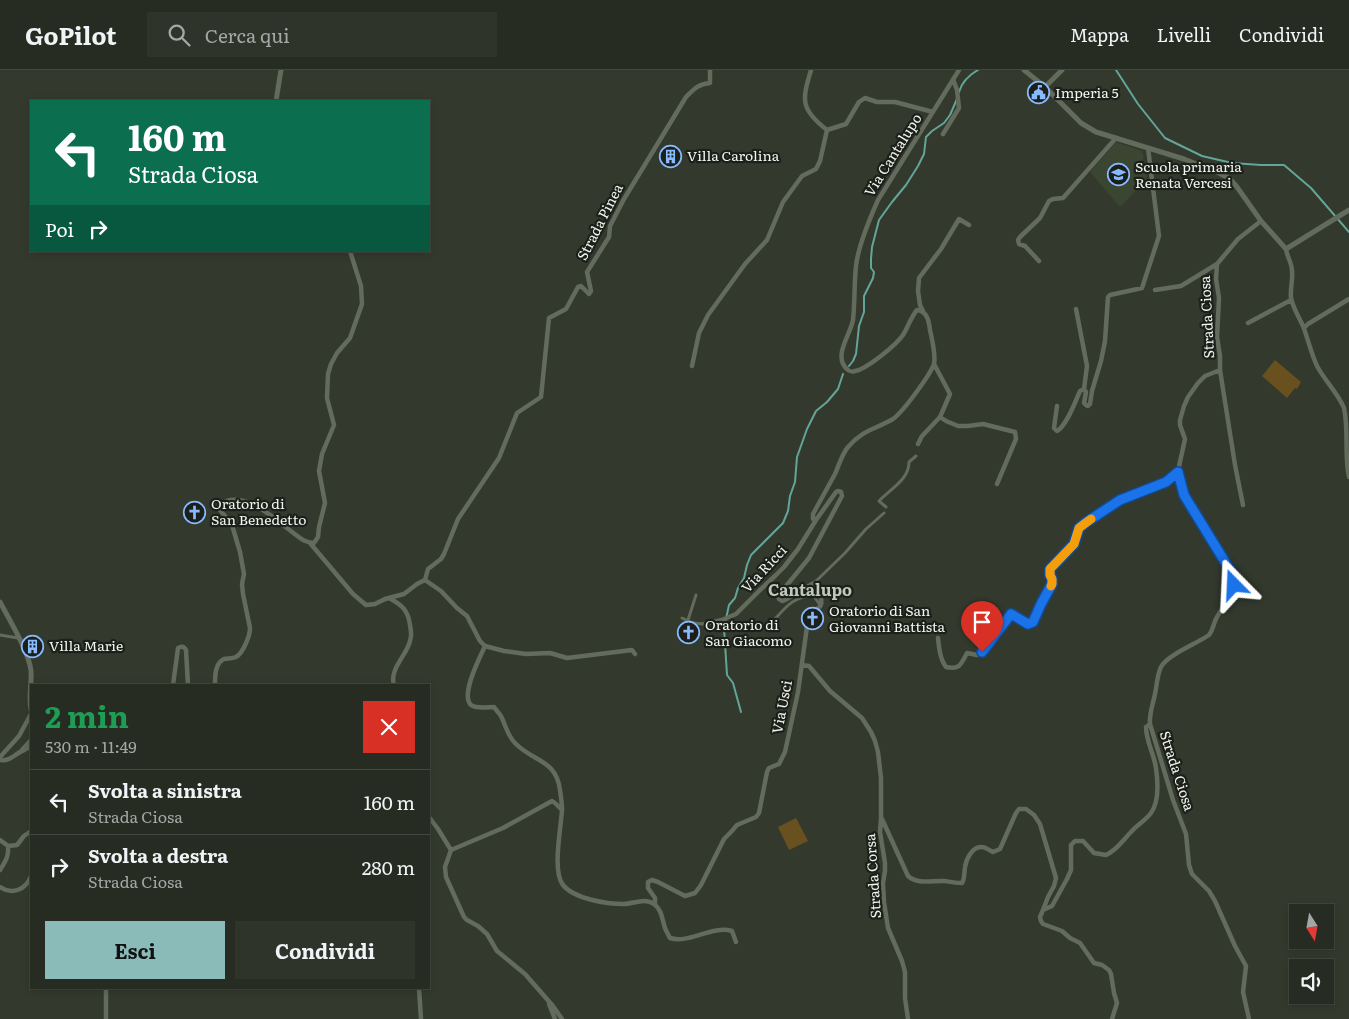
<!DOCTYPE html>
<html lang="it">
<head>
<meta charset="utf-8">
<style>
	body { margin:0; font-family:Literata,serif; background:#2e342a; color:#f1f3f6; height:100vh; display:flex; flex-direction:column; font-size:19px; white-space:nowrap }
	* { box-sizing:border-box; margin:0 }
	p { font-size:16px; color:#a4a7a5 }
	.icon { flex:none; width:28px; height:28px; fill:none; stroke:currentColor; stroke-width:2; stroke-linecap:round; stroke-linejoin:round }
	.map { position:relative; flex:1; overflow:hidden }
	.side { position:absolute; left:30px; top:614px; width:400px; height:305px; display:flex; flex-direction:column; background:#262c22; border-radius:0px; box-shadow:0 2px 8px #0003,0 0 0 1px #424840 }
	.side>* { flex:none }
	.banner { position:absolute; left:30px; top:30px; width:400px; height:152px; border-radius:0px; box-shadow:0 2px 8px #0003,0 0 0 1px #424840; background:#0b6e4f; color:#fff; overflow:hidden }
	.needle { width:32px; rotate:169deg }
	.buttons { position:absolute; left:1289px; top:834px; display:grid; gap:10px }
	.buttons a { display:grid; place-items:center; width:45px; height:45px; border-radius:0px; background:#262c22; box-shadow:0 2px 8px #0003,0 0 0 1px #424840; font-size:25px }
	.pin { position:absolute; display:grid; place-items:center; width:42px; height:42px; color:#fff; margin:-51px -21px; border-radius:50% 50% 50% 0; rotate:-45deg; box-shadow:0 0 5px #0007 }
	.pin .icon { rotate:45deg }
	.me { position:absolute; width:55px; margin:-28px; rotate:339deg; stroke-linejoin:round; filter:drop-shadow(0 0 4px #0008) }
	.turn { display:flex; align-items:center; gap:18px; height:105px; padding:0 15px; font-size:22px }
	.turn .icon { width:65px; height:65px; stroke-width:2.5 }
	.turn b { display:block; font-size:35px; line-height:42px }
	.then { display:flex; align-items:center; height:48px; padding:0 15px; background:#0003; gap:10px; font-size:19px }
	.round { display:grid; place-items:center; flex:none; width:52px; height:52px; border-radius:0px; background:#2e342a }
	.head { display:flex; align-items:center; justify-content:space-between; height:85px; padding:0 15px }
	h1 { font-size:30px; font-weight:700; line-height:38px; color:#1e9e55 }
	.button { display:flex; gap:10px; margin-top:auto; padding:10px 15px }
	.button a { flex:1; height:58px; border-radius:0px; background:#8bbbb9; color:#111; font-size:20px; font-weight:700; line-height:58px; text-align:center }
	.button a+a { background:#2e342a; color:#f1f3f6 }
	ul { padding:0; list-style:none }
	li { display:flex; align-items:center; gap:15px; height:65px; padding:0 15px; border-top:1px solid #424840 }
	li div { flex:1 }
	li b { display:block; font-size:19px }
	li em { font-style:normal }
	header { display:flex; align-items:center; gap:30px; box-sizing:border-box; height:70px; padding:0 25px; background:#262c22; border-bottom:1px solid #424840 }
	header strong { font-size:24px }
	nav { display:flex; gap:28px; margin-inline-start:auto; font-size:18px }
	.search { width:350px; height:45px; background:#2e342a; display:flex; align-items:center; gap:12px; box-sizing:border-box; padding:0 18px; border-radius:0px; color:#a4a7a5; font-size:19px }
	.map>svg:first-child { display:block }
	.built { fill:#3a4532 }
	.green { fill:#68501f }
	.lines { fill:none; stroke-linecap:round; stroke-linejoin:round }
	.stream { stroke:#63a599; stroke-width:2 }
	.pedestrian { stroke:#636b5d; stroke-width:3 }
	.minor { stroke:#636b5d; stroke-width:4.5 }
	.tertiary { stroke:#636b5d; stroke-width:5 }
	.route-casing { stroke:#114b97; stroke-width:12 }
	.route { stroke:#1a73e8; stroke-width:9 }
	.slow { stroke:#f59e0b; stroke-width:9 }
	.labels { text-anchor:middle; stroke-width:4.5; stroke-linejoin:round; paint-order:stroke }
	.poi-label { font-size:14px; fill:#f0f5ed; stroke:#1d201a; text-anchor:start }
	.street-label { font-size:14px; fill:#f0f5ed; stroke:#1d201a }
	.quarter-label { font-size:16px; font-weight:bold; fill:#c1caba; stroke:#1d201a }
</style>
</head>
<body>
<header>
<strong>GoPilot</strong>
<div class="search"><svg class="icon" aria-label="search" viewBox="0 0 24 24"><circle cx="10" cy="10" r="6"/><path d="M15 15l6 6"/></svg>Cerca qui</div>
<nav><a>Mappa</a><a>Livelli</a><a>Condividi</a></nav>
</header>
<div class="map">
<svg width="1349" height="949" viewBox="0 0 1349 949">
	<rect width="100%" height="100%" fill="#333a2d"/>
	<path class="built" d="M1116,72L1142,81L1144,88L1139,94L1145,99L1147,109L1120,137L1090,102Z"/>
	<path class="green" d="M1275,290L1301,312L1297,319L1295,318L1287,328L1262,306Z
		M796,748L808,771L789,780L778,757Z"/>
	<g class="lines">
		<path class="stream" d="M1116,0L1138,34L1165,68L1202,86L1232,93L1261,95H1284L1311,118L1349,162
			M959,22C962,12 969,5 978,0
			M849,296L853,291L856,284L859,256L864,242V226L873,208L874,202L871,198V189L872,177L879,150L892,132L906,115L918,96L924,84L926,67L932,61L944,53L950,45L957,29
			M741,642L733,613L727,605L724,558L729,535L735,528L738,518L744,508L747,495L751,485L783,453L788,441L790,426L795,412L797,387L807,359L816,341L827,332L838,319L843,304"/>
		<path class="pedestrian" d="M886,437L879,431C890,419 909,410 909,392L916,386
			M814,513L845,483L866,459L884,443
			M682,548L693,553L704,554
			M776,548C787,535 795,527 813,525L820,535
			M688,550L696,525
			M0,565L18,568"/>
		<path class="minor" d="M811,0C802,30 800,39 827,60
			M943,64L959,38L957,20L953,9
			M1286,179C1287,187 1292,193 1292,201C1293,210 1290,219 1291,228C1293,238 1299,247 1303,256C1308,269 1311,283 1317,296C1325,311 1338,323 1344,338C1349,361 1344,384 1349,407
			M1039,191L1025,176L1019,174L1018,170L1020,167L1040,148L1049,131L1053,129L1063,128L1116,68
			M1155,220L1181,216L1217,194
			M1076,239L1087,296L1084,319L1086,322L1084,333L1086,335L1088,336L1090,334L1092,321L1101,291L1105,271L1108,227L1110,225L1142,218L1159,166L1148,78
			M923,241L920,235L918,221L919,208L941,179L959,149L969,155
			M1248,253L1291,230
			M1304,258L1308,254L1349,229
			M692,296L699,263L708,245L745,194L767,170L783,132L802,106L816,99L820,91L827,60L846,54L859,32L865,28L877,32H895L933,42
			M1220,300L1235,395L1243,435
			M1057,336L1054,358L1057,361C1067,355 1075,332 1080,321L1084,319
			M940,347L946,351L958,356H968L983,354L1015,362L1016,369L997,414
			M918,374L922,366L940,347L950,324L934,294
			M816,450L813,449V444C820,431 828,417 835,404C839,395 842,384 848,377C862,360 876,359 893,349C903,342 930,305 934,294C936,285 932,269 930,260C929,251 927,241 917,240C911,247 908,257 903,265C896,275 867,299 855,301C852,302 851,302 848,300C832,287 850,266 853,250C855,232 854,214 856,196C858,177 870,148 878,130L959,0
			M310,473L353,524L366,535L375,534L385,529L404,524L417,514L425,510L441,521L457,538L467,546L480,571L485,576
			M425,510L428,499L441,489L444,484L458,449L499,388L517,343L541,327L549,248L566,239L578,217L581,216L589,224L591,221L587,202L609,167L610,156L624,129L686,27C694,19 698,14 710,13V0
			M389,528C402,535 408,540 410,555C411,560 412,566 410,571C407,585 389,599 394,615
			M938,568C939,578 940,589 946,597C960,600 961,594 967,583L977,585L983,582L1011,545L1028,555L1033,553L1041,534L1052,513L1053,509L1050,505V499L1074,474L1079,458L1085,453L1120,430L1166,412L1178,401
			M485,576C480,587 460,625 471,635C476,639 488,637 494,637C496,640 499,643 501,646C506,656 507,665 515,673C533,692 556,689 560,720C561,727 562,733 562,740C561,758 552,801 563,815C574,829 607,834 624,834C633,834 645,827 654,834C662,840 662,849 665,858C666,861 668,864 670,868C689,874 712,855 732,861L736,872
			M485,576L504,581L526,584L550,583L567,588L632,580L635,584
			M802,595L809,596L830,621L862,648L871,662L875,671L878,682L881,708V748L880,762L885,793V801L883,813L884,832L888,858L902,891L905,902V928L908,949
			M173,615L178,578C181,576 184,576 186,580L188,615
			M215,615C215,606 215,593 224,589C228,588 232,589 236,587C243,583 250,566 250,558L243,524L242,514L244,504L240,482L232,455L220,440C221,435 222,433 227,431C252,423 283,457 303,470C307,472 310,473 314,473L318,467L319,457L325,433L319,401L322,384L334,355L327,328L328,304L331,294L337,283L350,268L362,234L361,216L350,181
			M22,680L31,670
			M0,687L19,666L31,644
			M0,690C9,691 12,687 20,682C24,680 27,679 31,676
			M429,747L438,759L451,780L445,797L446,807L464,847L467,850L478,856L487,864L497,881L525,904L553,936L562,949
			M882,749L908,806C918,815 933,810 945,811C951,812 956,813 962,813C965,808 964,803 965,797C966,790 972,776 982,777C985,777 989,780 993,782L1000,779L1016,743L1019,739H1026L1034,745L1040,754L1056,808L1054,816L1048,827L1043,840
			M0,770L8,776
			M8,776L17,775L24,766L31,761
			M451,780L503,758L552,731L555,733L562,740
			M0,800C5,792 9,787 8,776
			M0,817C12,825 26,820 31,806
			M655,834V828L648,818V812L652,810L658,812L685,826L695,823L701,815L724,769L731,762L737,755L756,747L759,743L767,702L769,698L779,694L785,682L798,622L809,542C812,541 814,540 817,539C827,534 817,520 814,513L785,530L782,531L779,529L778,526L809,488L842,426L841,422L838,421L836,422L816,450L798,479L784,497L776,505L759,521L736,544L722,550L704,554
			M419,918L421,949
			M549,934L555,949
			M106,949V918
			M1112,949L1117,933L1114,923L1111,904L1109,900L1102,895L1094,893L1080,873L1070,868L1062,861L1043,854L1041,851L1040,847L1043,840L1052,836L1067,809L1071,800V775L1075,771H1083L1094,783L1106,785C1117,780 1123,770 1131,762C1137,755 1146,750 1151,743C1159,732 1158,712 1156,698C1154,684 1146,671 1146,657L1150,654
			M1249,949L1243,922L1246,896L1235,876L1215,831L1209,821L1192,804L1189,795L1186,764L1173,730L1150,654C1149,644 1153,634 1155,624C1157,615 1157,605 1161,597C1167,585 1196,574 1209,565C1214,559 1213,553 1217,547C1225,532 1239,522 1232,504L1184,425L1178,401L1185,369L1180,355V350L1184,336L1188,327L1198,313L1205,306L1220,300V286L1217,267L1219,228L1216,209L1217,194L1238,169L1261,151"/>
		<path class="tertiary" d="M1024,0L1045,17L1081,53L1096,62L1184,89L1219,103L1230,109L1237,117L1261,151L1286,179L1349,140
			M1045,17L1062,0
			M276,31L281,0
			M0,532C9,549 29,582 31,601C32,614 28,627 31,640"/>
	</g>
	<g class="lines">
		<defs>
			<path id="route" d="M982,582L1011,544L1028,554L1033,552L1041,534L1052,514V509L1050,505V499L1074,474L1079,458L1085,453L1120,430L1166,412L1178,402L1184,425L1230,500L1234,507V515"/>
		</defs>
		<use href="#route" class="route-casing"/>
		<use href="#route" class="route"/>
		<path class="slow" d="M1051,516L1052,514V509L1050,505V499L1074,474L1079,458L1091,449"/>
	</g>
	<defs>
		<symbol id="civic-ring" viewBox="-11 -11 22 22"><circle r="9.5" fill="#1d201a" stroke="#88bafc" stroke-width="1.5"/><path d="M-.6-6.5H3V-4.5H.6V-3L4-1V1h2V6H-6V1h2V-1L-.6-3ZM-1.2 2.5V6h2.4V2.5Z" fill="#88bafc"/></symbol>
		<symbol id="building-ring" viewBox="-11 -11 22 22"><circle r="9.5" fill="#1d201a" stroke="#88bafc" stroke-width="1.5"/><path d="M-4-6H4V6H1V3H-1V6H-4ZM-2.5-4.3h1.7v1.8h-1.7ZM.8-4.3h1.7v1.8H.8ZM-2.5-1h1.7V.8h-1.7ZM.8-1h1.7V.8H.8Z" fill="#88bafc"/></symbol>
		<symbol id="school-ring" viewBox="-11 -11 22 22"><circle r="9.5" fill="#1d201a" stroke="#88bafc" stroke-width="1.5"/><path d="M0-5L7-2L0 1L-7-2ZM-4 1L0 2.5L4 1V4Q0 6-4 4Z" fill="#88bafc"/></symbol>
		<symbol id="church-ring" viewBox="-11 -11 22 22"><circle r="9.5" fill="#1d201a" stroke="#88bafc" stroke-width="1.5"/><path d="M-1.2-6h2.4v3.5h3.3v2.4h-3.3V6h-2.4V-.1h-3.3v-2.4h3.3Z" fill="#88bafc"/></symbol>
	</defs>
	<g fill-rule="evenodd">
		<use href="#civic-ring" x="1026" y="10" width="25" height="25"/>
		<use href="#building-ring" x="658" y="74" width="25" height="25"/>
		<use href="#school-ring" x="1106" y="92" width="25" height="25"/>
		<use href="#church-ring" x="182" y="430" width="25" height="25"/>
		<use href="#church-ring" x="800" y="536" width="25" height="25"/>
		<use href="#church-ring" x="676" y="550" width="25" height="25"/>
		<use href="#building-ring" x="20" y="564" width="25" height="25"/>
	</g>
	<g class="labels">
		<g class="poi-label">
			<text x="1055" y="28">Imperia 5</text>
			<text x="687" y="91">Villa Carolina</text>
			<text x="1135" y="102">Scuola primaria<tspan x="1135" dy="16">Renata Vercesi</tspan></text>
			<text x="211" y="439">Oratorio di<tspan x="211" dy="16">San Benedetto</tspan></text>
			<text x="829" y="546">Oratorio di San<tspan x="829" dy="16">Giovanni Battista</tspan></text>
			<text x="705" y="560">Oratorio di<tspan x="705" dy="16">San Giacomo</tspan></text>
			<text x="49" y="581">Villa Marie</text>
		</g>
		<g class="street-label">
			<text transform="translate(893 85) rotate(-58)" y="5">Via Cantalupo</text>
			<text transform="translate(600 152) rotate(-63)" y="5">Strada Pinea</text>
			<text transform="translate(1207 247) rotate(-93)" y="5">Strada Ciosa</text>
			<text transform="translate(764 499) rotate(-47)" y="5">Via Ricci</text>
			<text transform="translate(782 637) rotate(-79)" y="5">Via Usci</text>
			<text transform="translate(1177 701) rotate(72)" y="5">Strada Ciosa</text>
			<text transform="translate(873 806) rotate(-94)" y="5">Strada Corsa</text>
		</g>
		<g class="quarter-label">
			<text x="810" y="526">Cantalupo</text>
		</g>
	</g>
</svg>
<div class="buttons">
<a><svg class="needle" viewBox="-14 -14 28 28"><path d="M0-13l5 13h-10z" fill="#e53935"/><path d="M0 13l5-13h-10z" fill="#a4a7a5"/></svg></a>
<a><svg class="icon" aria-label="sound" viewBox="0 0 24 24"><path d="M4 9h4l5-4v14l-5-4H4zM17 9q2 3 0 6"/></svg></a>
</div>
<div class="pin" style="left:982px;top:582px;background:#d93025"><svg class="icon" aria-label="arrive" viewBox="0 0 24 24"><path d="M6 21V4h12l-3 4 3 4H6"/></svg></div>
<svg class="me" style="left:1234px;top:515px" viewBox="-20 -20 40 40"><path d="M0-17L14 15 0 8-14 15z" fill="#1a73e8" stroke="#fff" stroke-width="4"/></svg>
<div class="banner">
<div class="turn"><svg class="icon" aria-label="left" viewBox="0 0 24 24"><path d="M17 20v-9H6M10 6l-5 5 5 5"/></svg><div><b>160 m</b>Strada Ciosa</div></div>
<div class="then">Poi<svg class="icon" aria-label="right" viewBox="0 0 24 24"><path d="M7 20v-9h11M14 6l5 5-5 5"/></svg></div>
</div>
<section class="side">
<div class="head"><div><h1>2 min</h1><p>530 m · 11:49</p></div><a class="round" style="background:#d93025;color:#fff"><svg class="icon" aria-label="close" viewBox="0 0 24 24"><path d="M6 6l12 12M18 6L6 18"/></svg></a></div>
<ul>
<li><svg class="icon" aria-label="left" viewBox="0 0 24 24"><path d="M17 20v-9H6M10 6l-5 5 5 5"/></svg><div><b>Svolta a sinistra</b><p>Strada Ciosa</p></div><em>160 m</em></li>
<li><svg class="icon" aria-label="right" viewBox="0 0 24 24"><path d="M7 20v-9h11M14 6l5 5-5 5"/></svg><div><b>Svolta a destra</b><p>Strada Ciosa</p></div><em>280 m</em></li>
</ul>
<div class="button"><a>Esci</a><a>Condividi</a></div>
</section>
</div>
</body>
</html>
